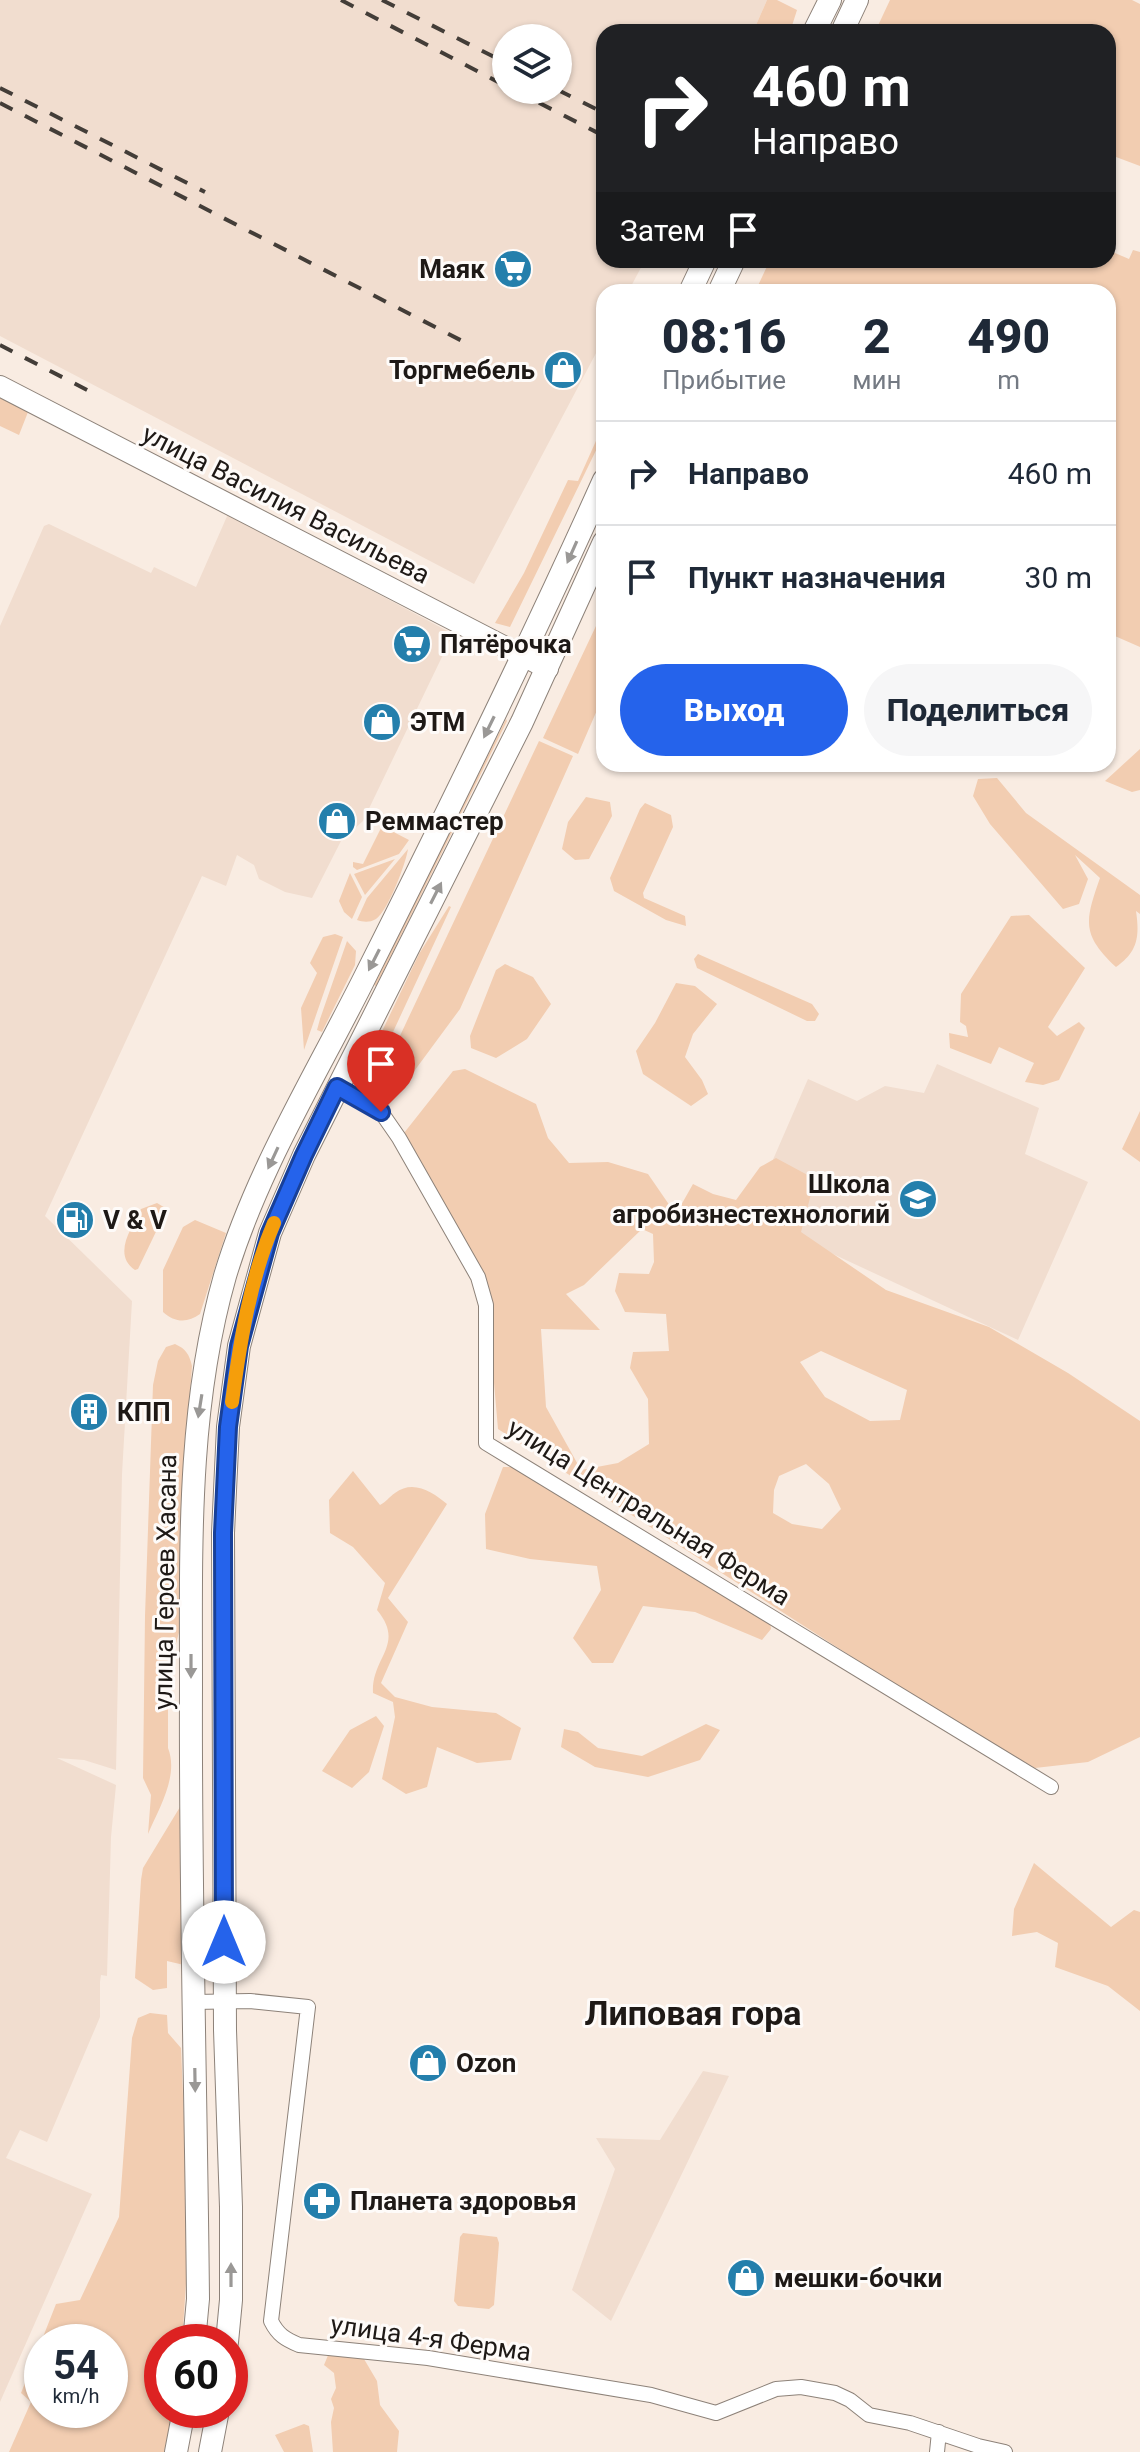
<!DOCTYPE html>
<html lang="ru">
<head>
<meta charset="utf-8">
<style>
	body { margin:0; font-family:Roboto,sans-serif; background:#f6f6f7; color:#1f2937; height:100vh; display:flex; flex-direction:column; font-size:30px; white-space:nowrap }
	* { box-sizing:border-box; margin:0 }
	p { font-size:26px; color:#747a83 }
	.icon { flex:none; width:44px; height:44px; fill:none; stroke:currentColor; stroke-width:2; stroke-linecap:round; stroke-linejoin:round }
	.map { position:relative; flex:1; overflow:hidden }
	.side { position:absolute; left:596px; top:284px; width:520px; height:488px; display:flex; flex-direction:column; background:#fff; border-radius:24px; box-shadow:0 2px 6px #0004 }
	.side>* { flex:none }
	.banner { position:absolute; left:596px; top:24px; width:520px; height:244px; border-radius:24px; box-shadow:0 2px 6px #0004; background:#202124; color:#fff; overflow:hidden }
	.controls { position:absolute; left:492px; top:24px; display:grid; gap:16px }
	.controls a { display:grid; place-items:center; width:80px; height:80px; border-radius:50%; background:#fff; box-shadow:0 2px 6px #0004; font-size:40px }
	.speed { position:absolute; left:24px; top:2324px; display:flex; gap:16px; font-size:40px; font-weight:700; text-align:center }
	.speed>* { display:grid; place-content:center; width:104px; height:104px; border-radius:50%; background:#fff; box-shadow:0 2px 6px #0004; line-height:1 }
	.speed small { font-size:20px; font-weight:400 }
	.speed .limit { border:12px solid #d22; background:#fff; color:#111 }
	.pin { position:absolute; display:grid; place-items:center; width:68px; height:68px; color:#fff; margin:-82px -34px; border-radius:50% 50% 50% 0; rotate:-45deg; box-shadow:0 0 8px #0007 }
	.pin .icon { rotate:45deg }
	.me { position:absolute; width:88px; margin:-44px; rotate:0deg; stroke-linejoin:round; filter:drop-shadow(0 0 6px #0008) }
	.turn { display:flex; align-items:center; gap:28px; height:168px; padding:0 24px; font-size:36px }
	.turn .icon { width:104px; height:104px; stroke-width:2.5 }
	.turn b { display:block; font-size:56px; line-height:68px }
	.then { display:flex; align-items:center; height:76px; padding:0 24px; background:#0003; gap:16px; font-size:30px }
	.eta { display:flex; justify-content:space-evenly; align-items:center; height:136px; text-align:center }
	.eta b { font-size:48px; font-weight:800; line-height:56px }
	.primary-button { display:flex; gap:16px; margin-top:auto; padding:16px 24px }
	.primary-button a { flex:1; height:92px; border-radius:48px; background:#2563eb; color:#fff; font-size:32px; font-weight:800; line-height:92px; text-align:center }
	.primary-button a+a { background:#f6f6f7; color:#1f2937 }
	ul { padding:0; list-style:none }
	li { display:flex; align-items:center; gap:24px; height:104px; padding:0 24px; border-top:2px solid #e0e1e3 }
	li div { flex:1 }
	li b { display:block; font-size:30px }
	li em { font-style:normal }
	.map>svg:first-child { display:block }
	.built { fill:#f1ddcf; fill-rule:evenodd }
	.green { fill:#f2cdb1; fill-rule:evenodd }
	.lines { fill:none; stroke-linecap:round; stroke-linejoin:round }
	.minor-casing { stroke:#8d8279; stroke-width:16 }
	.secondary-casing { stroke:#8d8279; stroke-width:22 }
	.primary-casing { stroke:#8d8279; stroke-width:24 }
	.minor { stroke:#fff; stroke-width:14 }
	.secondary { stroke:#fff; stroke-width:20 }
	.primary { stroke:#fff; stroke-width:22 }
	.rail { stroke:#433d38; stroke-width:4; stroke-dasharray:14 14; stroke-linecap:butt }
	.oneway { fill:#9a9896 }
	.route-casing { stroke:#184099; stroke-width:20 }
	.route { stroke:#2563eb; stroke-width:14 }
	.slow { stroke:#f59e0b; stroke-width:14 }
	.labels { text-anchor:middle; stroke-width:6; stroke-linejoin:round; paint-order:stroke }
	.poi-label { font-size:26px; font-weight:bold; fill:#1e1916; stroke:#fefbf9; text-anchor:start }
	.street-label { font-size:26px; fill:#1e1916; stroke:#fefbf9 }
	.district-label { font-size:34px; font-weight:bold; fill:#1e1916; stroke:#fefbf9 }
</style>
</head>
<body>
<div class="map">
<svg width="1140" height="2452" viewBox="0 0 1140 2452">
	<rect width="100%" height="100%" fill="#f9ece2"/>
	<path class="built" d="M0,0H767L753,32H604V260H645L628,292H604V338L474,584L0,336ZM506,38H558V90H506Z
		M228,514L453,634L363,821L341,841L312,898L285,892L259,879L254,865L237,855L226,886L202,876L45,1216L132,1301L122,1474L116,1770L84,1760L57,1758L116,1785L111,1837L107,1976L101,1975L100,1982V2017L47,2142L20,2130L6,2158L92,2194L0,2402V626L44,526L49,524L151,573L154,567L196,587Z
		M937,1064L1039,1108L1025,1154L1088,1182L1018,1340L749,1215L808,1079L857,1101L885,1086L924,1093Z
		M703,2071L729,2076L611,2321L572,2290L615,2169L596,2138L660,2140Z"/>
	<path class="green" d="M767,0H777L797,10L790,32H753Z
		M890,0H1132L1140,4V166L1108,154V32H875Z
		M1108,250L1129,259L1133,250L1140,252V647L1108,633V292H755L770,260H1108Z
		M0,396L28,412L19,435L0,426Z
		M604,423V434L510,627L495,623L524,573L568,480L578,481Z
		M604,609V694L578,754L543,738Z
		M506,719L507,721L376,986L374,985Z
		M539,741L573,756L460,1009L401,1089L385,1096L373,1093Z
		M1140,749V790L1132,792L1105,781Z
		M997,778L1026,813L1140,895V914L1136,911C1140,938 1137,952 1116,967C1081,934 1085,921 1100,878L1075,855L1088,879L1079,904L1063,909L990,824L973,796L978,779Z
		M586,797L610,802L612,816L589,859L575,860L562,849L568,822Z
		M645,803L671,815L673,827L643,893L644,898L685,916L686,926L666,920L614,891L610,878L640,809Z
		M382,826L409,840L399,854L357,870L353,867V862L363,864Z
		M408,849C406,863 388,911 376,919C369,923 363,922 357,920L367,898Z
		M395,859L365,895L354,874Z
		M350,873L362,897L352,919L344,912L339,901Z
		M449,906L451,907L367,1088L363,1086V1071L419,954Z
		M1029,915L1085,968L1048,1027L1057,1036L1079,1022L1085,1028L1059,1080L1043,1085L1025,1082L1034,1063L999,1047L991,1064L950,1048L949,1033L968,1037L966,1026L960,1022L961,994L1011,916Z
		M335,934L343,937L304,1050L301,1008L317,973L310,963L323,937Z
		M347,941L356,951L355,965L322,1032L317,1030L320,1019Z
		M698,954L812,1004L819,1014L815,1021H807L697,968L694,959Z
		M505,964L533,977L551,1004L527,1039L496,1058L471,1048L470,1036L496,970Z
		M676,983L695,986L717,1004L693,1034L685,1057L702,1080L708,1094L691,1106L643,1074L636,1051L655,1023Z
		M465,1069L536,1104L548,1138L569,1163L608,1162L648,1174L670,1206L680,1207L693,1184L713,1194L736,1200L760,1167L776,1158L815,1179L801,1232L886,1290L989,1327L1068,1373L1140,1421V1737L1088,1762L1035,1768L930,1707L498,1429L491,1348L479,1278L404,1133L453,1071ZM642,1229L653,1234L654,1262L649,1274L619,1273L615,1291L625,1312L666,1314L669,1351L633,1352L630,1368L648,1399L649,1444L618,1463L581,1470L546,1407L541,1329L600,1330L566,1294L584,1285ZM821,1351L907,1390L900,1420L870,1421L825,1397L800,1362ZM806,1464L829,1484L841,1509L822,1529L792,1524L773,1513L774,1490L779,1476Z
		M1140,1111V1162L1122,1149Z
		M157,1203L167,1209L138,1269L135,1270C112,1254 132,1228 141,1209Z
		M195,1220L226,1233L200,1314C188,1323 175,1323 163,1312V1270L183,1227Z
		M175,1344C186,1349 189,1354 192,1366L183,1495L181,1625L168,1673V1748C179,1776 159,1808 148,1834L151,1795L143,1778L145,1616L153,1385L158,1361L166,1347Z
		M503,1467H518L770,1620L771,1629L762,1640L695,1612L643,1606L613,1663H592L573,1638L601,1590L597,1566L530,1559L486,1549L485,1514Z
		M353,1471L380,1505C386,1502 389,1497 395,1493C413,1479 433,1492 447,1504L388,1598L408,1622L381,1683L395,1697L432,1707L496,1713L521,1728L511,1760L477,1763L437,1747L427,1787L406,1794L382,1779L395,1717L393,1702L373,1693C371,1657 406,1645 377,1610L385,1583L353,1547L330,1533L329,1500Z
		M376,1716L384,1726L369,1772L352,1788L322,1771L350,1730Z
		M706,1724L720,1730L700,1760L648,1777L595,1767L561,1747L564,1729L578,1732L598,1748L642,1756Z
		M183,1802L184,1965L167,1961V1988L153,1990L135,1978L141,1880L143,1868Z
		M1034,1863L1111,1927L1134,1910L1140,1912V2011L1108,1986L1055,1967L1058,1943L1037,1932L1012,1936L1014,1909Z
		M150,2013L167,2015L168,2033L181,2048L189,2240L182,2342H162V2410H173L164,2452H9L31,2402L21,2393L56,2304L80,2300L119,2217L132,2038L138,2018ZM42,2342H110V2410H42Z
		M463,2233L497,2237L499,2243L494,2305L489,2309L458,2306L454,2301L460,2237Z
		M329,2353L346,2354L364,2359L377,2381L380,2405L399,2431L397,2452H333L331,2422L334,2408L331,2399L336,2388L334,2373L324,2365Z
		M304,2424L309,2426L313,2452H284L275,2435Z"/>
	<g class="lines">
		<defs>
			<path id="minor" d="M337,1087L381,1112L399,1138L478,1277L486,1305V1443L1051,1787
				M194,2002L250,2001L308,2007L271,2321C278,2335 285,2339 299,2345L428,2358L651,2395L716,2413L776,2389L801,2387L835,2393L850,2400L869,2415L910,2423L978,2446L1005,2452
				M937,2452L939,2432"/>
			<path id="secondary" d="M0,386L548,669"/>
			<path id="primary" d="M814,32L830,0
				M842,32L857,0
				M690,292L705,260
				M719,292L734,260
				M194,2342L198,2299C196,2094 190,1890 191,1686C191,1548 187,1409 225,1276C257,1169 318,1072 367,973C449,810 529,647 604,480
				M227,2342L231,2300V2207L225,2030L223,1533L228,1427L239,1346L270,1233L304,1155L522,722L604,542
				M176,2452L184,2410
				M210,2452L218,2410"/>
		</defs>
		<use href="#minor" class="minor-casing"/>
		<use href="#secondary" class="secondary-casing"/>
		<use href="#primary" class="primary-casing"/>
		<use href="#minor" class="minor"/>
		<use href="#secondary" class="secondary"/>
		<use href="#primary" class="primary"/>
		<path class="rail" d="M341,0L506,86
			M382,0L506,63
			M0,88L205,192
			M514,90L604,136
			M558,90L604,113
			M0,103L472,346
			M0,345L91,392"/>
	</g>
	<defs><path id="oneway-solid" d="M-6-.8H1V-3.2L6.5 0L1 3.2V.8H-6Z" transform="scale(2)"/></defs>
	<g class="oneway">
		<use href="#oneway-solid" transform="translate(572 552) rotate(114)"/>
		<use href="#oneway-solid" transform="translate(489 727) rotate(116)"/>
		<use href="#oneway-solid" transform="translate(436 893) rotate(-63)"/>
		<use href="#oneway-solid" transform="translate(374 960) rotate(117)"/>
		<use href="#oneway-solid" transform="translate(273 1158) rotate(115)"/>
		<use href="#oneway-solid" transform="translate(200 1406) rotate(99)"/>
		<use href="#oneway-solid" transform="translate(191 1666) rotate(90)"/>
		<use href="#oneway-solid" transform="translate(195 2080) rotate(89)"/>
		<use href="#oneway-solid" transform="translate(231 2275) rotate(-90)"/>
	</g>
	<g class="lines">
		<defs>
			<path id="route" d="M224,1942L223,1533L228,1427L239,1346L270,1233L304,1155L337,1087L381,1112"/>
		</defs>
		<use href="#route" class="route-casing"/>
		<use href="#route" class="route"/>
		<path class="slow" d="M232,1402C240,1342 250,1279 274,1223"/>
	</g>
	<defs>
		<symbol id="supermarket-disc" viewBox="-11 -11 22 22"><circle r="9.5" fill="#247fac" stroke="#fefbf9"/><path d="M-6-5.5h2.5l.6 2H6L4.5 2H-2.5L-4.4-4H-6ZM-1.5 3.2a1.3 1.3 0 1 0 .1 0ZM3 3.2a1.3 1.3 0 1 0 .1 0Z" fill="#fff"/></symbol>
		<symbol id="shop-disc" viewBox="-11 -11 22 22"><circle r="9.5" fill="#247fac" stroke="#fefbf9"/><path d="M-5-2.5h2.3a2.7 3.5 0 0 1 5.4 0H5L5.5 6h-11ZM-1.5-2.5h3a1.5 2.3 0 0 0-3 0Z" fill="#fff"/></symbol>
		<symbol id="school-disc" viewBox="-11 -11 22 22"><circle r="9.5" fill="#247fac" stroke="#fefbf9"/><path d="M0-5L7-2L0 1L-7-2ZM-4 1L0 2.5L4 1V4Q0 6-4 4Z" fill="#fff"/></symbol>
		<symbol id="fuel-disc" viewBox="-11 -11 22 22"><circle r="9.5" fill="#247fac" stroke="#fefbf9"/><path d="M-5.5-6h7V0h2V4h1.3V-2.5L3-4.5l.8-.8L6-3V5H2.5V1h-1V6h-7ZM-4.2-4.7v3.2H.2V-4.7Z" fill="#fff"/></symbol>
		<symbol id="building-disc" viewBox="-11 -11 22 22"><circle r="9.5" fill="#247fac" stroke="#fefbf9"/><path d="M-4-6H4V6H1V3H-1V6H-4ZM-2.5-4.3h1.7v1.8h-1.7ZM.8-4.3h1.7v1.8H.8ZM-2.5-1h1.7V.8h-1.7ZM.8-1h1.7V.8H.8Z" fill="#fff"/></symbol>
		<symbol id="pharmacy-disc" viewBox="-11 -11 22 22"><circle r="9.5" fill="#247fac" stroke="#fefbf9"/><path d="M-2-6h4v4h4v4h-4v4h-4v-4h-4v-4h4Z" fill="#fff"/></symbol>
	</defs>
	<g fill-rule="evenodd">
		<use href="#supermarket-disc" x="491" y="247" width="44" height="44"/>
		<use href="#shop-disc" x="541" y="348" width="44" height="44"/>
		<use href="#supermarket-disc" x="390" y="622" width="44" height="44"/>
		<use href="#shop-disc" x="360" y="700" width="44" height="44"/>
		<use href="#shop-disc" x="315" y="799" width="44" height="44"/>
		<use href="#school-disc" x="896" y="1177" width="44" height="44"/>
		<use href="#fuel-disc" x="53" y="1198" width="44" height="44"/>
		<use href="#building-disc" x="67" y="1390" width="44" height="44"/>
		<use href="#shop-disc" x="406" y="2041" width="44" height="44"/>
		<use href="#pharmacy-disc" x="300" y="2179" width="44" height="44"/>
		<use href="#shop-disc" x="724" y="2256" width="44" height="44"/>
	</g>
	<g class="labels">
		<g class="poi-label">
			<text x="485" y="278" text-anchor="end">Маяк</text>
			<text x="535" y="379" text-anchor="end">Торгмебель</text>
			<text x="440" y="653">Пятёрочка</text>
			<text x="410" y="731">ЭТМ</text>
			<text x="365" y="830">Реммастер</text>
			<text x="890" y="1193" text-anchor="end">Школа<tspan x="890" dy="30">агробизнестехнологий</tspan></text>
			<text x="103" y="1229">V &amp; V</text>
			<text x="117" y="1421">КПП</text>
			<text x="456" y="2072">Ozon</text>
			<text x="350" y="2210">Планета здоровья</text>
			<text x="774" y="2287">мешки-бочки</text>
		</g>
		<g class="street-label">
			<text transform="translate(286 504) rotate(27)" y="9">улица Василия Васильева</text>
			<text transform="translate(649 1512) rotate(32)" y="9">улица Центральная Ферма</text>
			<text transform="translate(165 1582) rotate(-89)" y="9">улица Героев Хасана</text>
			<text transform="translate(431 2338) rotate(8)" y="9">улица 4-я Ферма</text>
		</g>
		<g class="district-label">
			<text x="693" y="2025">Липовая гора</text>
		</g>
	</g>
</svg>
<div class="controls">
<a><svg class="icon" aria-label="layers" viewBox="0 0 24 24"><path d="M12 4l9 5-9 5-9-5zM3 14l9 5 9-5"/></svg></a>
</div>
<div class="speed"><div>54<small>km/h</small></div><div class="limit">60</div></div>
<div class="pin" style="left:381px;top:1112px;background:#d93025"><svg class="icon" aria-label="arrive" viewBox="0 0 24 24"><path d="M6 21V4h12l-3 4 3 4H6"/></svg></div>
<svg class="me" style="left:224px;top:1942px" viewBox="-20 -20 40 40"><circle r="19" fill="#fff"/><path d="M0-13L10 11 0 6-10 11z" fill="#2563eb"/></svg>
<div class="banner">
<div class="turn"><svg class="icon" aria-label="right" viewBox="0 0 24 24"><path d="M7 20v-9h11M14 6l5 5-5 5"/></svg><div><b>460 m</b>Направо</div></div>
<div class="then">Затем<svg class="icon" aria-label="arrive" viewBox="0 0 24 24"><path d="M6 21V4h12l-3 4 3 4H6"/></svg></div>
</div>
<section class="side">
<div class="eta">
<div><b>08:16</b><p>Прибытие</p></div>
<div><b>2</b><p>мин</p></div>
<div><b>490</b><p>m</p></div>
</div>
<ul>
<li><svg class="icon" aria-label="right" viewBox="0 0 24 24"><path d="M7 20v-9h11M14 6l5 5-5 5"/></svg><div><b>Направо</b></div><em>460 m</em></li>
<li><svg class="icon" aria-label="arrive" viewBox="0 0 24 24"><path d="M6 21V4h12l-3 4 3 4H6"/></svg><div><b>Пункт назначения</b></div><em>30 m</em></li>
</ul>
<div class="primary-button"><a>Выход</a><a>Поделиться</a></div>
</section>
</div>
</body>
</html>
